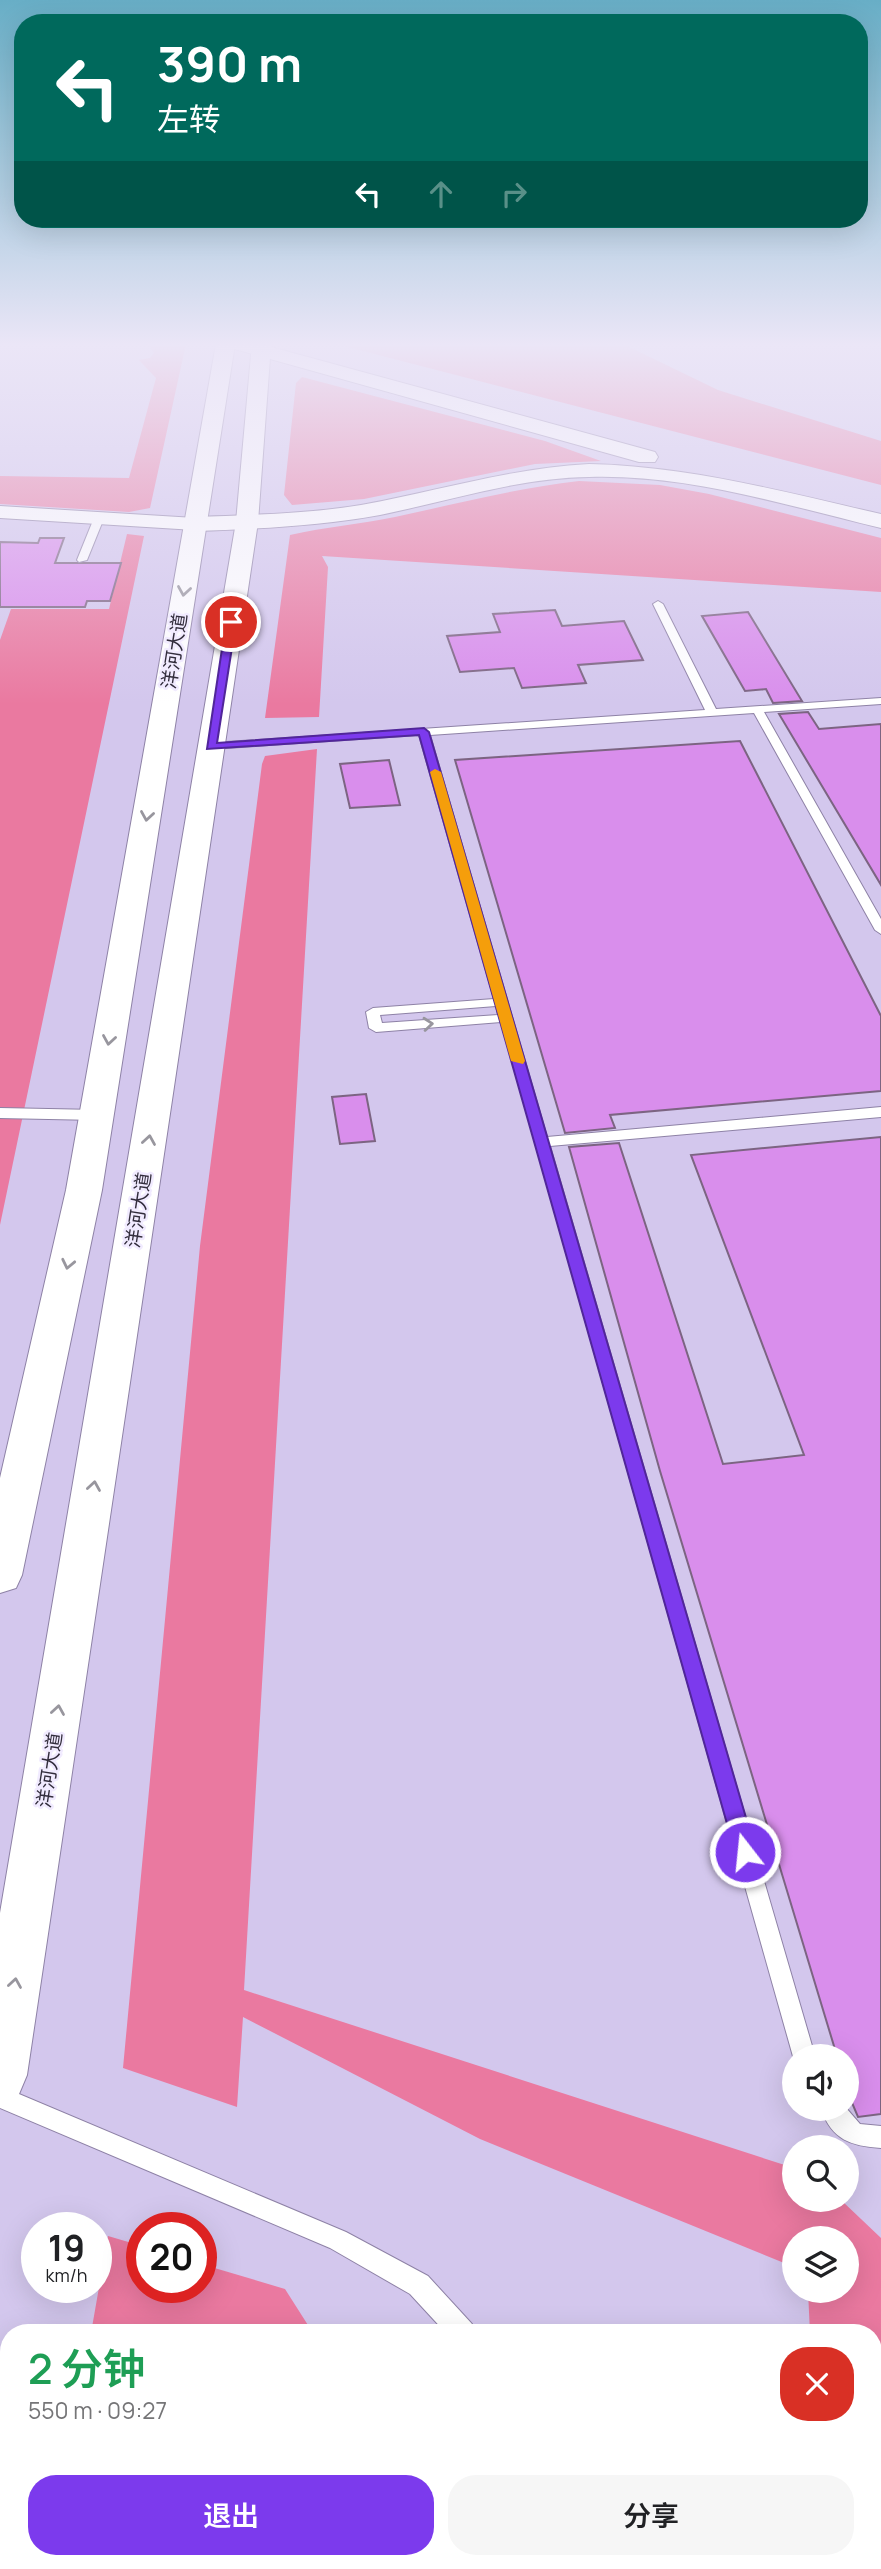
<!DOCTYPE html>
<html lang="zh">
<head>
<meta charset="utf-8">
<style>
	body { margin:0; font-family:Manrope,"Noto Sans SC",sans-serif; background:#f6f6f6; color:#202124; height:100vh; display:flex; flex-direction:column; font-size:26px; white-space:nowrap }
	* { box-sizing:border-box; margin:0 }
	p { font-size:23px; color:#757577 }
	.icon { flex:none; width:38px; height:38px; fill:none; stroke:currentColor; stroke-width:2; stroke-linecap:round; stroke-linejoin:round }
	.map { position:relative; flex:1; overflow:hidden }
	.panel { position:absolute; left:0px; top:2324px; width:882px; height:245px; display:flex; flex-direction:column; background:#fff; border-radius:28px 28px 0 0; box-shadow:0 7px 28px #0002 }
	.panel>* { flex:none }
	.hud { position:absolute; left:14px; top:14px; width:854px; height:214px; border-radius:28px; box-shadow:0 7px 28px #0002; background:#00695c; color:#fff; overflow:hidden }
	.buttons { position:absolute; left:782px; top:2044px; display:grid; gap:14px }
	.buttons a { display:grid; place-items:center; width:77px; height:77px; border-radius:50%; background:#fff; box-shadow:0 7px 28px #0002; font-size:35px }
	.speed { position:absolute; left:21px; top:2212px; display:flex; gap:14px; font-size:35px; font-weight:700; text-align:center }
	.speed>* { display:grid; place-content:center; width:91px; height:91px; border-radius:50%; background:#fff; box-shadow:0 7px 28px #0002; line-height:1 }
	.speed small { font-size:18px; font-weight:400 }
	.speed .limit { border:10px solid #d22; background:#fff; color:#111 }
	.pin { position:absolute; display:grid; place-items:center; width:60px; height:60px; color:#fff; margin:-30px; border:4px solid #fff; border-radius:50%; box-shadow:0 2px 7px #0007 }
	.me { position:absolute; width:77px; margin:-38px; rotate:344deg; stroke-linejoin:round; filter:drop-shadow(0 0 5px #0008) }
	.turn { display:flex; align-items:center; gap:24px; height:147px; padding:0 28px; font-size:32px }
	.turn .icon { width:91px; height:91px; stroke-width:2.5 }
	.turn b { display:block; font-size:49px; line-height:60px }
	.lanes { display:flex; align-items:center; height:66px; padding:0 28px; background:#0003; justify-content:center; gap:35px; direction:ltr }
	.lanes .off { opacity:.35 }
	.round { display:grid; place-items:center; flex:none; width:74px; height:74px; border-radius:28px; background:#f6f6f6 }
	.summary { display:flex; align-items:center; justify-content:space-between; height:119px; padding:0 28px }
	h1 { font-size:42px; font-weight:600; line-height:52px; color:#1e9e55 }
	.cta { display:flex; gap:14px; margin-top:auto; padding:14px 28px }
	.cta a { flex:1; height:80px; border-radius:28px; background:#7c3aed; color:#fff; font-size:28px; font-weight:600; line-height:80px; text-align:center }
	.cta a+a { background:#f6f6f6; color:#202124 }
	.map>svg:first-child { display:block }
	.green { fill:#ea79a0 }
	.building { fill:#d98eec; stroke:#7c6482; stroke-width:2 }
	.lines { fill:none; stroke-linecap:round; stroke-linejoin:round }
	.service-casing { stroke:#8e82a6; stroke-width:2 }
	.minor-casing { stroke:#8e82a6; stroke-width:2 }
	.primary-casing { stroke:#8e82a6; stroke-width:2 }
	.trunk-casing { stroke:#8e82a6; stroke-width:2 }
	.service { fill:#fff; fill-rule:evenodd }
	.minor { fill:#fff; fill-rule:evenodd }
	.primary { fill:#fff; fill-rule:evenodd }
	.trunk { fill:#fff; fill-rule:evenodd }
	.oneway { stroke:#98969e }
	.route { fill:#7c3aed; stroke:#51269a; stroke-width:2 }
	.slow { fill:#f59e0b }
	.labels { text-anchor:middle; stroke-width:5; stroke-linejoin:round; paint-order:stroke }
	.street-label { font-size:19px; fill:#322d3c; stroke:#f1ebff }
</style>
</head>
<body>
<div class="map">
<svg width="881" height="2569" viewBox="0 0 881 2569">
	<rect width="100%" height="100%" fill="#d3c7ed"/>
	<path class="green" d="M148,344H186L150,508L129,512L0,504V476L129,478L156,378L139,360L150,358L154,353Z
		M336,344H623L718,390L881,441V485Z
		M302,377L545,441L601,461L535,464L364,499L292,505L284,495L296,383Z
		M579,481L660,485L709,494L881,538V592L322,556L328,567L319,717L265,718L290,535C325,527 360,524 395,517C456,504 517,488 579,481Z
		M127,534L144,536L0,1225V640L11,609H109Z
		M317,749L244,1990L794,2168V2200H841L881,2238V2569H821L820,2560H873V2333H810L808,2291H847V2238H794V2267L480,2139L243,2017L237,2107L123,2068L200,1246L262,764L265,756Z
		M108,2236L142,2246V2287H201V2264L285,2289L313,2333H91Z
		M50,2560H359L360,2569H49Z"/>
	<path class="building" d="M40,538H64L55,563H121L110,601H87L85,607H0V542L38,543Z
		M555,610L562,626L624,621L643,660L578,665L586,683L522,688L514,668L460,672L447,636L500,632L493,614Z
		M748,612L802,701L773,703L766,689L745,691L702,616Z
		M808,712L819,729L881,724V885L779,714Z
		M740,741L881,1016V1091L610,1115L615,1128L565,1133L455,760Z
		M389,760L400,805L350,808L340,764Z
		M366,1094L375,1141L340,1144L332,1097Z
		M881,1137V2114L858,2117L847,2091V2056H837L660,1471L569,1147L619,1143L723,1464L804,1455L691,1155Z"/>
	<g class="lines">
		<defs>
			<path id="service" d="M99,515L104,518L87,560L79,562L77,560L94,518Z
				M658,601L663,604L716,709L881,698V704L764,712L881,919V934L875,930L754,713L430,735L547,1137L881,1107V1117L550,1146L815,2056H794V2060L501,1022L376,1032L369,1028L366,1012L373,1008L494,999L419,735L211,749L205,746L211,743L705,710L653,604ZM496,1006L498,1015L382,1023L380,1015Z
				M0,1108L97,1110L104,1115L97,1120L0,1118Z
				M0,2086L346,2232L428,2276L472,2324L475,2333H446L410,2294L330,2248L0,2108Z
				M821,2109H847L860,2124L881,2126V2148C851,2146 832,2140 821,2109Z
				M501,2560H527V2569H501Z"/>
			<path id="minor" d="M0,506L195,518L205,524L195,530L0,518Z"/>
			<path id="primary" d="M216,344H235L102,1190L22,1575L16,1588L0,1593V1478L66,1190Z
				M252,344H271L258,522L27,2075L19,2094L0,2102V1913L236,522Z"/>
			<path id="trunk" d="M229,344H260L655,452L658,457L655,462H639L231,348Z
				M589,464C689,466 784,492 881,514V528C785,505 688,474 589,477C518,478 449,501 380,515C319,526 257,529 195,531L184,524L195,517C250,515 307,514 361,505C438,491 511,468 589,464Z"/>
		</defs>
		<use href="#service" class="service-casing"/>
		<use href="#minor" class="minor-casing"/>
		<use href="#primary" class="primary-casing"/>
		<use href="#trunk" class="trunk-casing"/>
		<use href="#service" class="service"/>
		<use href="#minor" class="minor"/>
		<use href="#primary" class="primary"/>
		<use href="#trunk" class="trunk"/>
	</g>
	<defs><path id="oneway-chevron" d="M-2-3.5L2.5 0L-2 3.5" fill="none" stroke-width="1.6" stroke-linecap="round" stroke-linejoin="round" transform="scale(1.75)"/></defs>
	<g class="oneway">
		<use href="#oneway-chevron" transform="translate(184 591) rotate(99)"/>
		<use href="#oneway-chevron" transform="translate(147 816) rotate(99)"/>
		<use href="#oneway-chevron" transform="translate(428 1024) rotate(-5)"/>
		<use href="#oneway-chevron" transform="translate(109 1040) rotate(99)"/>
		<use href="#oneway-chevron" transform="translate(149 1140) rotate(-81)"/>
		<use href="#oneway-chevron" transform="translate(68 1264) rotate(102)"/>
		<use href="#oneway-chevron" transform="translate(94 1486) rotate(-81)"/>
		<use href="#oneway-chevron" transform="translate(58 1710) rotate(-81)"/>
		<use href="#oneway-chevron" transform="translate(15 1983) rotate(-81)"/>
	</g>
	<linearGradient id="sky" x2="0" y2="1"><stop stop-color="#68aec6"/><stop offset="0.49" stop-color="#ebe6f7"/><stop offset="1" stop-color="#ebe6f7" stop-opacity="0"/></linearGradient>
	<rect width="881" height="704" fill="url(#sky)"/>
	<path class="route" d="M231,619L236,622L217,743L424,728L429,732L756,1852L752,1858L745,1861L738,1858L735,1852L419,735L207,749L226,622Z"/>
	<path class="slow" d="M435,769L441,772L525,1061L523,1064L511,1061L430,772Z"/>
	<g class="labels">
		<g class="street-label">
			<text transform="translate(174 651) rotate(-81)" y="7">洋河大道</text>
			<text transform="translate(138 1210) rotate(-81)" y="7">洋河大道</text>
			<text transform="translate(49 1770) rotate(-81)" y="7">洋河大道</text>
		</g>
	</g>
</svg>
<div class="buttons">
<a><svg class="icon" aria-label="sound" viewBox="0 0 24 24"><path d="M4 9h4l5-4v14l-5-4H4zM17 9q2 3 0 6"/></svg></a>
<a><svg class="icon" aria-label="search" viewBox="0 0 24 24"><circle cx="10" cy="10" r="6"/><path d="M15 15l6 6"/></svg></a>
<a><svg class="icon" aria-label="layers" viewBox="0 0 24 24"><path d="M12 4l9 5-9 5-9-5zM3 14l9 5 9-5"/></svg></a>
</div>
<div class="speed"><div>19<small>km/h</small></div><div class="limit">20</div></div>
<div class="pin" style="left:231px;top:622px;background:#d93025"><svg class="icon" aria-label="arrive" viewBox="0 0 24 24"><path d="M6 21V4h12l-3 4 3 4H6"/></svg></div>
<svg class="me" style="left:745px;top:1852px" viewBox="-20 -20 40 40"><circle r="17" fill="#7c3aed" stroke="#fff" stroke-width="3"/><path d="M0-11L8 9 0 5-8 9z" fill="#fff"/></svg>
<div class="hud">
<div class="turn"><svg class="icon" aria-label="left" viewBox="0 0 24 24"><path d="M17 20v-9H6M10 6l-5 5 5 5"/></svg><div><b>390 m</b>左转</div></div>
<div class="lanes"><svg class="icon" aria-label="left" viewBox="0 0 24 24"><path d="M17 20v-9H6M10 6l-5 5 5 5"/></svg><svg class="icon off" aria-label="ahead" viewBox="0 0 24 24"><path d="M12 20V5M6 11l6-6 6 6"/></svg><svg class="icon off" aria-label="right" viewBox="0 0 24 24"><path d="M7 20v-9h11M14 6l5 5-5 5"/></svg></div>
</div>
<section class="panel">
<div class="summary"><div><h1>2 分钟</h1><p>550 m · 09:27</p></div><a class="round" style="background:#d93025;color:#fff"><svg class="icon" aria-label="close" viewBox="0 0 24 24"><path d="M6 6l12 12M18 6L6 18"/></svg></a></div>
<div class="cta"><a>退出</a><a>分享</a></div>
</section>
</div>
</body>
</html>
